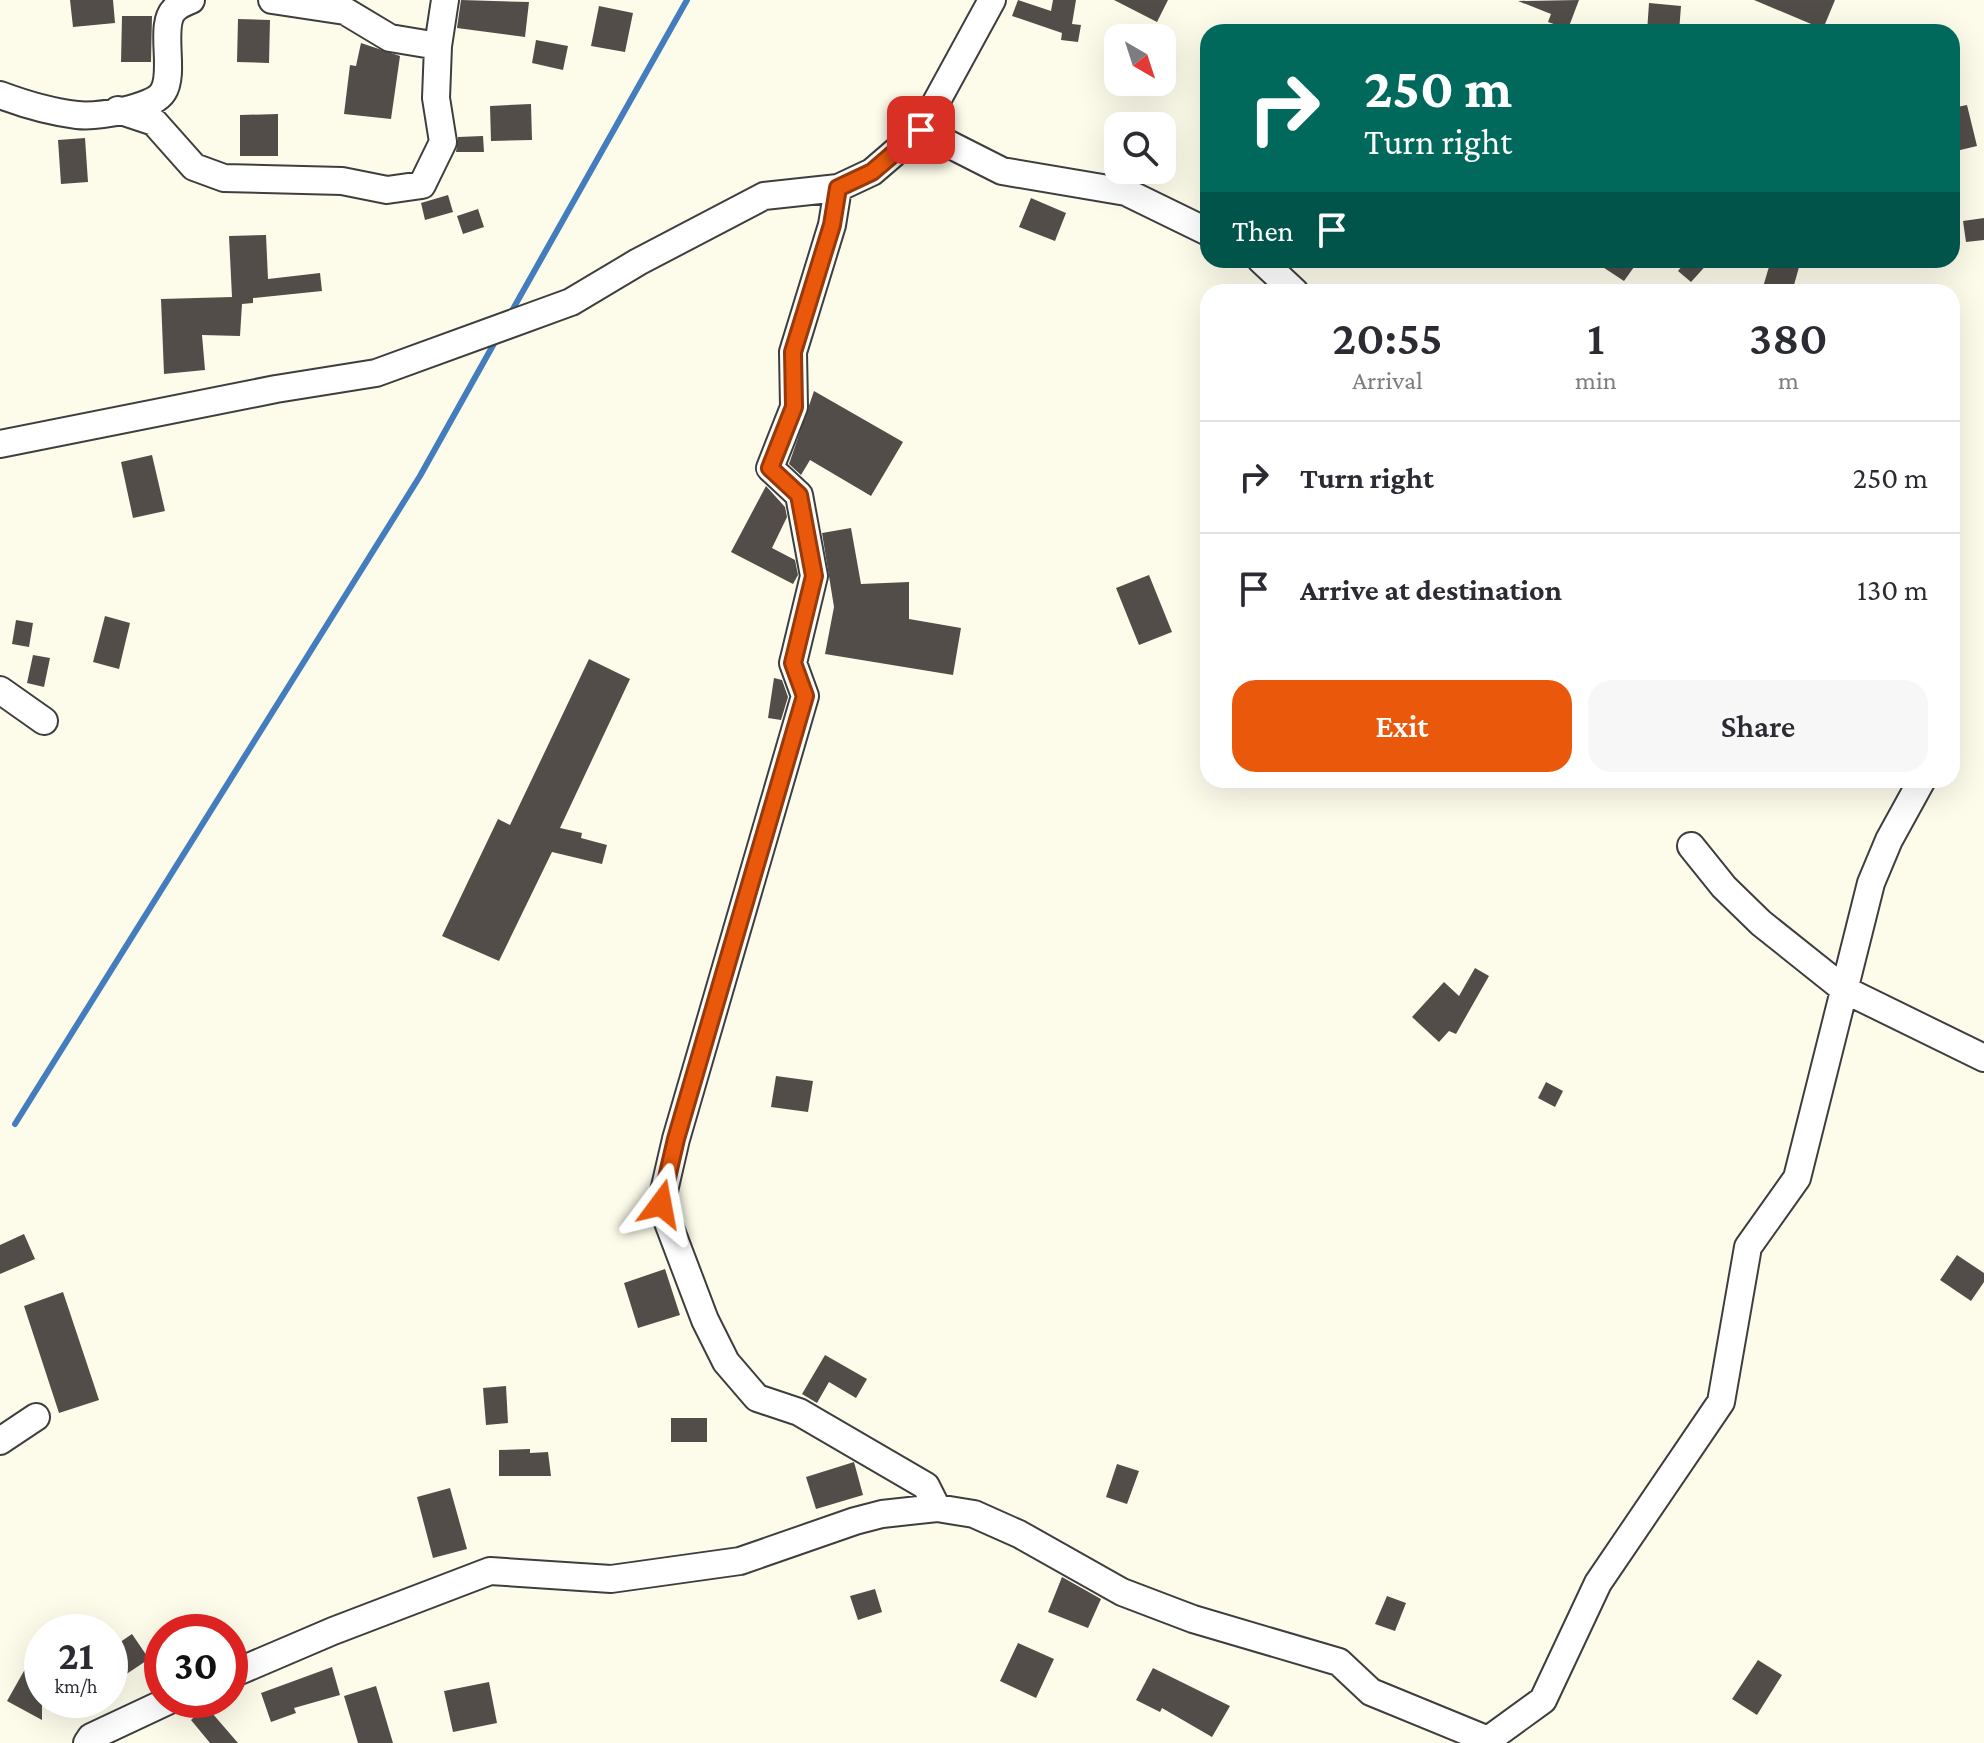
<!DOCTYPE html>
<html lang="en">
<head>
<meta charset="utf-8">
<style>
	body { margin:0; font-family:"Crimson Pro",serif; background:#f7f7f7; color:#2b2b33; height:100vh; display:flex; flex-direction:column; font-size:30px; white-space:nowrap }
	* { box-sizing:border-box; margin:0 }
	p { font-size:26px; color:#7c7c81 }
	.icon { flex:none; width:44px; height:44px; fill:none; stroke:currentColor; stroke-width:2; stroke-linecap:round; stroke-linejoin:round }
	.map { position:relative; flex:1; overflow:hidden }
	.panel { position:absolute; left:1200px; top:284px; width:760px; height:504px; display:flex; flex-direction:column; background:#fff; border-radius:24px; box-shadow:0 8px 32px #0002 }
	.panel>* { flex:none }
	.hud { position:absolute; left:1200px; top:24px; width:760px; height:244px; border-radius:24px; box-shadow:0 8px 32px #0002; background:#00695c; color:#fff; overflow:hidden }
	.needle { width:52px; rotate:141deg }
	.tools { position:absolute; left:1104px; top:24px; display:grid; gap:16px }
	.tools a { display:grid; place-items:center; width:72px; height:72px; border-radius:16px; background:#fff; box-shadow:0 8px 32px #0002; font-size:40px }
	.speed { position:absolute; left:24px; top:1614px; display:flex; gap:16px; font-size:40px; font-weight:700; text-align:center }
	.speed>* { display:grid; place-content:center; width:104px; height:104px; border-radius:50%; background:#fff; box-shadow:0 8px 32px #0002; line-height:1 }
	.speed small { font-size:20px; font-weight:400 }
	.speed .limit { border:12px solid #d22; background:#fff; color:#111 }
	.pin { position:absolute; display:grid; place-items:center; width:68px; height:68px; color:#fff; margin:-34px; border-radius:16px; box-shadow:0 4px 12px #0006 }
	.me { position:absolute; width:88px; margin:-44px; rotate:13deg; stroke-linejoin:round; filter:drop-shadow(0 0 6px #0008) }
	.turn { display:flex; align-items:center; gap:28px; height:168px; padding:0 32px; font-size:36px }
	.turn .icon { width:104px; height:104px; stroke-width:2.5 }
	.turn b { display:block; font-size:56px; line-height:68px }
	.then { display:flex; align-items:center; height:76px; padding:0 32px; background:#0003; gap:16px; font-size:30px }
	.eta { display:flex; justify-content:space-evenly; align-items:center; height:136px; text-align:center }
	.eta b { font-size:48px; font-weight:600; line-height:56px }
	.action { display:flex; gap:16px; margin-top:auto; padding:16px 32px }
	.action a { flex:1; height:92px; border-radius:24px; background:#ea580c; color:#fff; font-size:32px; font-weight:600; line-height:92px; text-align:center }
	.action a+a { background:#f7f7f7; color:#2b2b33 }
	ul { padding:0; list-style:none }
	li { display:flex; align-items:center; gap:24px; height:112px; padding:0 32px; border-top:2px solid #e1e1e2 }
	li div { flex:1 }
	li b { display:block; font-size:30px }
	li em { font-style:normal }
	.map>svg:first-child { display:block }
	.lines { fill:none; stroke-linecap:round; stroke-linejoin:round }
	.stream { stroke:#447dbd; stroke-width:6 }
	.building { fill:#524d48 }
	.minor-casing { stroke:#3e3e3e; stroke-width:30 }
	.minor { stroke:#fff; stroke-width:26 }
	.route-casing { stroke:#983908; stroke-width:20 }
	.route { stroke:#ea580c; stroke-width:14 }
</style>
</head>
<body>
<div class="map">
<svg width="1984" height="1743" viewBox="0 0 1984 1743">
	<rect width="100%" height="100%" fill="#fdfceb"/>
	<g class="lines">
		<path class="stream" d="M509,316L687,0
			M15,1124L420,476L496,340"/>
	</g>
	<path class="building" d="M70,0H113L115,23L73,27Z
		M461,0L529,2L525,37L457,28Z
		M1018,0L1051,11L1053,0H1076L1072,24L1081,25L1078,42L1061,40L1062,33L1012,16Z
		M1114,0H1168L1157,22Z
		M1579,0L1568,29L1548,22L1551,14L1518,1Z
		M1754,0H1835L1823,29Z
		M1649,3L1681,6L1679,32H1647Z
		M599,6L633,13L625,52L591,46Z
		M122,16H152L151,62H121Z
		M238,19L270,20L269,63L237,62Z
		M536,40L568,46L563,70L532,63Z
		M361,43L400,56L391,119L344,114L350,65L356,66Z
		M531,104L532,140L491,141L490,106Z
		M1967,105L1977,146L1952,152V108Z
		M278,114V156H240V115Z
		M483,136L484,152H456L458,137Z
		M85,138L88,182L61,184L58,140Z
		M448,195L453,212L425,220L421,203Z
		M1031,198L1066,213L1055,241L1019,227Z
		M478,209L484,227L463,234L457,216Z
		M1984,218V240L1966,242L1963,221Z
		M266,235L268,279L320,273L322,291L253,298V303L242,304L240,336L202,335L205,370L164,374L161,299L232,297L229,236Z
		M1592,260H1639L1624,281Z
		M1687,260H1711L1691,282L1678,271Z
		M1771,260H1801L1792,292L1763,287Z
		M814,391L903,442L871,496L810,460L801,475L789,464Z
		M152,455L165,511L133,518L121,462Z
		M766,486L785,507L787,517L772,548L795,560L798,575L793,584L731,552Z
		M851,528L861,584L909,582V619L961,628L953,675L825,654L834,607L822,533Z
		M1149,575L1172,632L1139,645L1116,588Z
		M105,616L130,623L119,669L93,662Z
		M16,620L33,623L29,647L12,644Z
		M33,655L50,658L44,687L27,683Z
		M589,659L630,679L560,828L582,833L581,838L607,845L602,864L552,852L499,961L442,936L498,819L510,825Z
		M774,678L782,680L788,697L781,720L768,718Z
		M1475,968L1489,976L1456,1034L1449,1031L1439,1042L1412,1017L1444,982L1459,996Z
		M776,1076L813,1081L808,1112L771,1107Z
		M1546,1082L1563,1091L1555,1107L1538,1098Z
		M24,1234L35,1259L0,1274V1245Z
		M1957,1255L1984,1273V1282L1971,1301L1940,1280Z
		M665,1269L680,1315L638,1328L624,1283Z
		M63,1292L99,1400L59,1413L24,1306Z
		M825,1355L867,1379L856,1398L829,1382L817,1403L802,1394Z
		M506,1386L508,1423L486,1425L483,1388Z
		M671,1418H707V1442H671Z
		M530,1449V1453L548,1452L551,1476H499V1450Z
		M854,1462L863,1495L816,1509L806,1477Z
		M1117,1464L1139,1471L1127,1504L1106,1497Z
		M450,1488L467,1549L433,1558L417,1497Z
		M1062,1577L1101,1599L1088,1628L1048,1612Z
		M875,1589L882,1612L858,1620L850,1596Z
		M1387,1596L1406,1603L1395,1631L1375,1624Z
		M132,1634L149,1659L110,1685V1649Z
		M1018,1643L1054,1659L1036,1698L1000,1681Z
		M1758,1660L1782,1675L1757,1715L1732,1699Z
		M29,1662L42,1669V1720L7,1701Z
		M332,1667L340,1695L294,1708L296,1713L271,1722L261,1693Z
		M1153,1668L1230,1706L1212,1737L1162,1708L1160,1712L1136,1700Z
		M489,1682L497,1723L453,1732L444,1691Z
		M376,1686L393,1743H358L344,1696Z
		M206,1706L238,1743H210L191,1720Z"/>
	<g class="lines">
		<defs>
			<path id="minor" d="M272,0L345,11L390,38L438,46
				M0,95C24,104 51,112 77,115C96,117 153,109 163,92C176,72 158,24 175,9C179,5 186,2 191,0
				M118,110L154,122L194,167L224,178L342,181L387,190L422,185L443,142L436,98L438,46L445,0
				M921,130L1002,171L1126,192L1208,232
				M838,188L832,225L793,352L794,407L770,468L799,495L814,576L793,663L805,696L676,1139L661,1204L705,1320L726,1362L757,1398L799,1412L926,1486L937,1508
				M1261,260L1295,292
				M0,444L276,389L376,373L571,302L638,262L764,196L838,188L872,172L921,130L992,0
				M0,690L44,721
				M1691,846L1724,887L1761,923L1845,990L1984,1058
				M0,1441L36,1417
				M230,1675L333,1631L490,1571L611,1579L740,1561L855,1521L882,1514L937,1508L974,1514L1019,1534L1122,1592L1193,1619L1339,1662L1371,1692L1488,1740L1543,1700L1598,1583L1721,1402L1748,1247L1797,1178L1871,883L1889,840L1922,780
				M87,1743L91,1737L170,1700"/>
		</defs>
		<use href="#minor" class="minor-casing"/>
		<use href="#minor" class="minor"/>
	</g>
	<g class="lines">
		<defs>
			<path id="route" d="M661,1204L676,1139L805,696L793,663L814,576L799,495L770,468L794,407L793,352L832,225L838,188L872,172L921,130"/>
		</defs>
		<use href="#route" class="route-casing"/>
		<use href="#route" class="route"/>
	</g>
</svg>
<div class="tools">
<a><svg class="needle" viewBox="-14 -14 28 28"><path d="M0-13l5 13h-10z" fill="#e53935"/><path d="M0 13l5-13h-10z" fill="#7c7c81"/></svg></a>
<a><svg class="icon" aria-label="search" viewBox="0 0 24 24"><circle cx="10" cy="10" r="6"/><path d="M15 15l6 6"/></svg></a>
</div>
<div class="speed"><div>21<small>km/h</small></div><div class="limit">30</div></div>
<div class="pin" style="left:921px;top:130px;background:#d93025"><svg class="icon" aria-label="arrive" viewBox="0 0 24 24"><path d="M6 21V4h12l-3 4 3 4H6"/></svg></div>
<svg class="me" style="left:661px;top:1204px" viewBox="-20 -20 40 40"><path d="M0-17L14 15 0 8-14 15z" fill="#ea580c" stroke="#fff" stroke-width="4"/></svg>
<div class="hud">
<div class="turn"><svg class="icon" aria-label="right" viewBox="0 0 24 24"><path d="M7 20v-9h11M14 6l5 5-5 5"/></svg><div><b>250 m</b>Turn right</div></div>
<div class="then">Then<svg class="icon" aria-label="arrive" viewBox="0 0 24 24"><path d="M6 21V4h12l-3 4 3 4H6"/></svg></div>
</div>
<section class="panel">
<div class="eta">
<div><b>20:55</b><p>Arrival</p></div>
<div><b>1</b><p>min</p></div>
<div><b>380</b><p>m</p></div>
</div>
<ul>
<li><svg class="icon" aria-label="right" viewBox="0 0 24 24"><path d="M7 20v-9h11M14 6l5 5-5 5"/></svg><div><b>Turn right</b></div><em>250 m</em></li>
<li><svg class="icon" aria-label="arrive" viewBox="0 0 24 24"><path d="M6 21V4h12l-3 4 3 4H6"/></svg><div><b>Arrive at destination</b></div><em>130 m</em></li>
</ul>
<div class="action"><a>Exit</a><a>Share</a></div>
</section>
</div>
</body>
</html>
